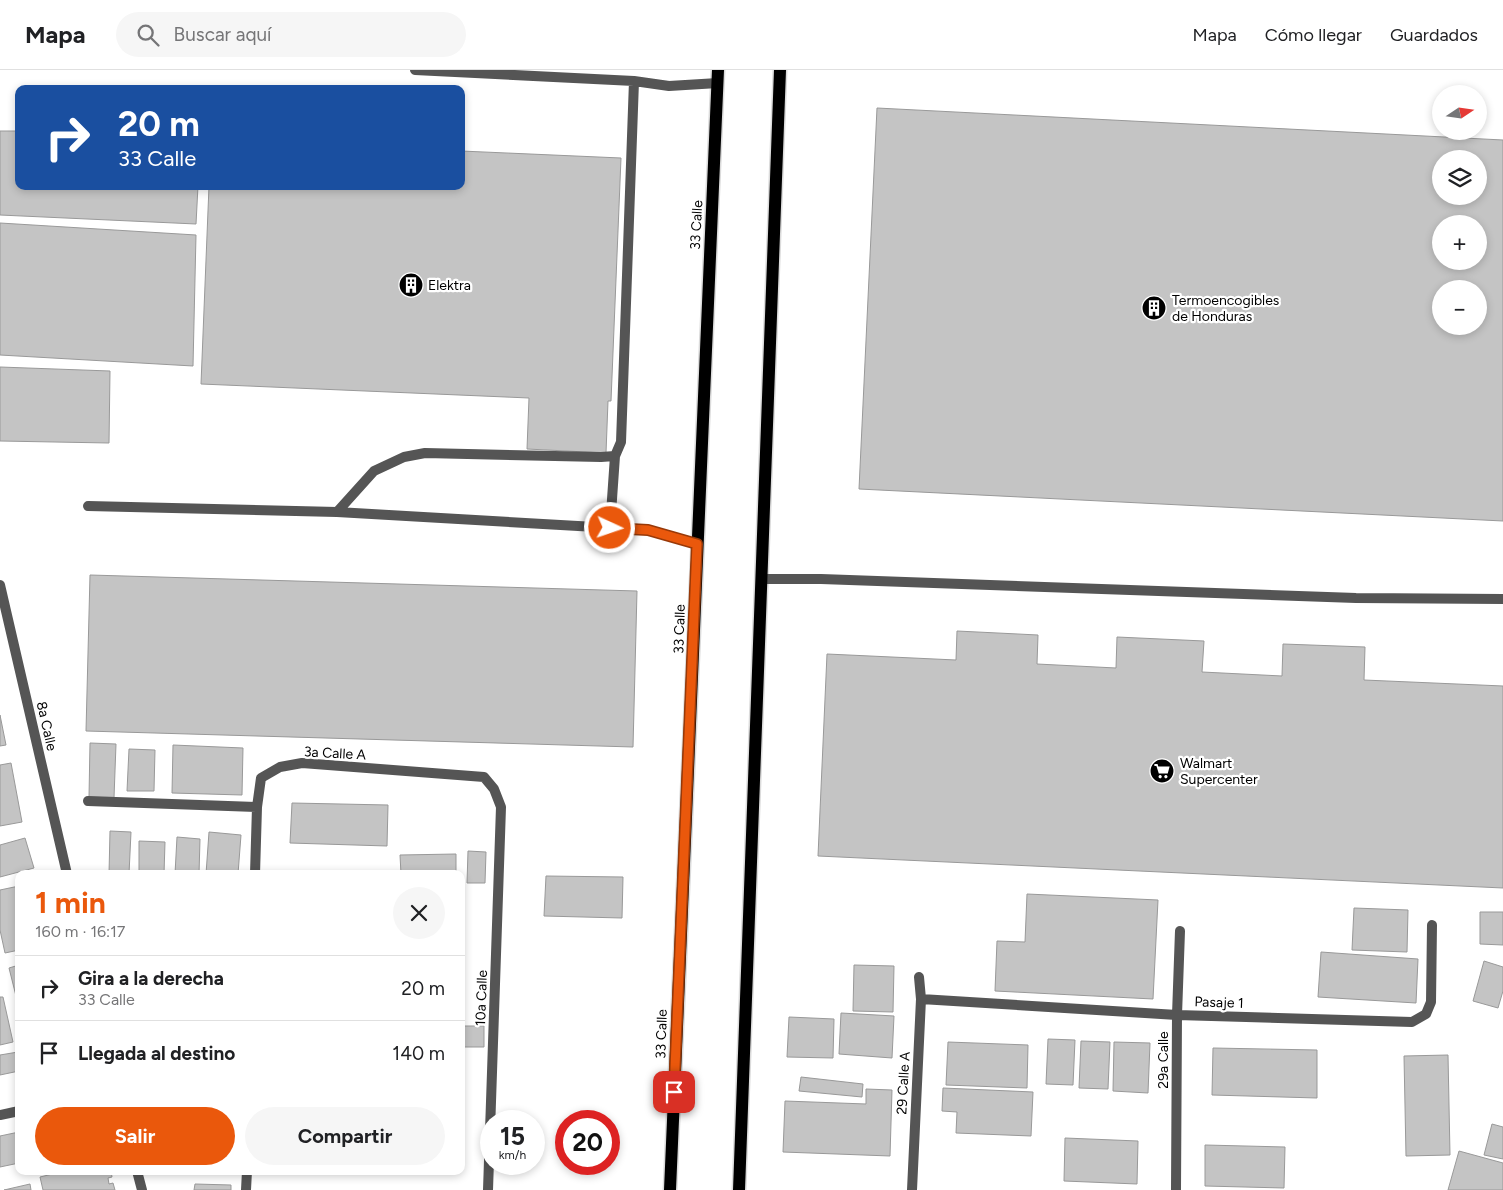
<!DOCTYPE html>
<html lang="es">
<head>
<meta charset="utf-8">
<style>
	body { margin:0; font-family:Figtree,sans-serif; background:#f6f6f6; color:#202124; height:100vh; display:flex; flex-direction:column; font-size:19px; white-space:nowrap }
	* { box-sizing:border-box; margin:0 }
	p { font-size:16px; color:#757577 }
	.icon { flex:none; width:28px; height:28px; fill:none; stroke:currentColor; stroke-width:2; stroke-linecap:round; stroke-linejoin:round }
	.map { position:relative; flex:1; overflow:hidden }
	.sheet { position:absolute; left:15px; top:800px; width:450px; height:305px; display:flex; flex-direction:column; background:#fff; border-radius:10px; box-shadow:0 2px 8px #0003 }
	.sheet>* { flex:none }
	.top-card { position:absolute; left:15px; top:15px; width:450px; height:105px; border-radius:10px; box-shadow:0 2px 8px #0003; background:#1a4fa0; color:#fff; overflow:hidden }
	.needle { width:32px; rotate:77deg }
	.controls { position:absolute; left:1432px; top:15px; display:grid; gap:10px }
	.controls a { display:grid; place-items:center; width:55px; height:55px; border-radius:50%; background:#fff; box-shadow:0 2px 8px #0003; font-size:25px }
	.speed { position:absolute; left:480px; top:1040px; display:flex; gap:10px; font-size:25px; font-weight:700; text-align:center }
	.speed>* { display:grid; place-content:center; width:65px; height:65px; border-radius:50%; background:#fff; box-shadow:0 2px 8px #0003; line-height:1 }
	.speed small { font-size:12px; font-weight:400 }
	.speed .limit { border:8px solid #d22; background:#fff; color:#111 }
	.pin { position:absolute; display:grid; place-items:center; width:42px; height:42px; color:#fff; margin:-21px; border-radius:10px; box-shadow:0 2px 8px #0006 }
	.me { position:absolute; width:55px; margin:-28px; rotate:93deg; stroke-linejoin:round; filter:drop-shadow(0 0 4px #0008) }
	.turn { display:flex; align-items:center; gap:18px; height:105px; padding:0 20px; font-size:22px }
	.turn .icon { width:65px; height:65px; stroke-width:2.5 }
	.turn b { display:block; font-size:35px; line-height:42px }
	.round { display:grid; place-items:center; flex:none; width:52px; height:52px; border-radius:26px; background:#f6f6f6 }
	.summary { display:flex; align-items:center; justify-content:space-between; height:85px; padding:0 20px }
	h1 { font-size:30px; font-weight:700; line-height:38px; color:#ea580c }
	.primary-button { display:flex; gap:10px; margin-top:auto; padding:10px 20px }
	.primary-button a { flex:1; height:58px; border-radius:30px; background:#ea580c; color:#fff; font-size:20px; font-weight:700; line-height:58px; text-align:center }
	.primary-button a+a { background:#f6f6f6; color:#202124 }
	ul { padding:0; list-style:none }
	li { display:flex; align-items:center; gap:15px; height:65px; padding:0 20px; border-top:1px solid #e0e0e0 }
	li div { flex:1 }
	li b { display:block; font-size:19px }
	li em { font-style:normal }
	header { display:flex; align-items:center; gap:30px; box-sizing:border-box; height:70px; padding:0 25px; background:#fff; border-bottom:1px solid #e0e0e0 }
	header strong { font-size:24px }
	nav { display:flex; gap:28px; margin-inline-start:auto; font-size:18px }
	.search { width:350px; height:45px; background:#f6f6f6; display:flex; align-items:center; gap:12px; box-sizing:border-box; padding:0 18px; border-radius:28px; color:#757577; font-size:19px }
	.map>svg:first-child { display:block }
	.building { fill:#c4c4c4; stroke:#999; fill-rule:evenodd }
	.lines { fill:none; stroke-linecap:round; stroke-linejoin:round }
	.primary-casing { stroke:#dbdbdb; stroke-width:15 }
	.lane { stroke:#555; stroke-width:10 }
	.street { stroke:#555; stroke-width:10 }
	.primary { stroke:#000; stroke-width:12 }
	.route-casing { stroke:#983908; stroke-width:12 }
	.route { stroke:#ea580c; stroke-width:9 }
	.labels { text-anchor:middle; stroke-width:4.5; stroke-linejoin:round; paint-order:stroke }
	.street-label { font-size:14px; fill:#000; stroke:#fff }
	.poi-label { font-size:14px; fill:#000; stroke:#fff; text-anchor:start }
</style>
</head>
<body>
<header>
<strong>Mapa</strong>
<div class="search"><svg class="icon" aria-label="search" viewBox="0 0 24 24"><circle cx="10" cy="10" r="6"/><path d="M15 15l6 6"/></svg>Buscar aquí</div>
<nav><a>Mapa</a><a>Cómo llegar</a><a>Guardados</a></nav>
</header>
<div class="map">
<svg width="1503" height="1120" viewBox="0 0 1503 1120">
	<rect width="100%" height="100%" fill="#fff"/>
	<path class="building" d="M877,38L1503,70V451L859,419ZM1441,89H1479V126H1441ZM1441,154H1479V191H1441ZM1441,219H1479V256H1441Z
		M0,61H19V116H198L196,154L0,145Z
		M461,81L621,88L611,331H608L606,383L527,379L529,328L201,314L209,116H461Z
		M0,153L196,165L193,296L0,285Z
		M0,297L110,301L109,373L0,371Z
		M90,505L637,521L633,677L86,661Z
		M957,561L1038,565L1037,594L1116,598L1117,567L1204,571L1202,602L1282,606L1283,574L1365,577L1364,610L1503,616V818L818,786L827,584L956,590Z
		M0,645L6,675L0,676Z
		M90,673L116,674L114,728L89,727Z
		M173,675L243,678L242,725L172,723Z
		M129,679L155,680L154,721H127Z
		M11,693L22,752L0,756V695Z
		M292,733L388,735L387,776L290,773Z
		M110,761L131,762L129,804H109Z
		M209,762L241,765L238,804H206Z
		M177,767L200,769L199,804H175Z
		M25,768L34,798L0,807V775Z
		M139,771L165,772L164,804H139Z
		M468,781L486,782L485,813H467Z
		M456,784V804H401L400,785Z
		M546,806L623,807L622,848L544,846Z
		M19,816V880L5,883L0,860V820Z
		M1027,824L1158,830L1153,929L995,921L997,871L1025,872Z
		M1354,838L1408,840L1407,882L1352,880Z
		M1480,842H1503V875L1480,874Z
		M1321,882L1418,889L1416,933L1318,927Z
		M1484,891L1503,897V921L1498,938L1473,931Z
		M19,895V938L9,898Z
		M854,895L894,896L893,942L853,941Z
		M0,927H3L13,972L0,975Z
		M841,943L894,946L892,988L839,984Z
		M461,945L463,956H484V977H461Z
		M789,947L834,949L833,988L787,987Z
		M1048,969L1075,970L1073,1015L1046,1014Z
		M1081,971L1110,972L1108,1019L1079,1018Z
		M948,972L1028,975L1027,1018L946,1015Z
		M1114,972L1150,973L1148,1023L1113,1021Z
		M1213,978L1317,980V1028L1212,1025Z
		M18,982L19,1001L0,1005V985Z
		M1448,985L1450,1085L1406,1086L1404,986Z
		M801,1007L863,1014L862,1027L799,1021Z
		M943,1018L1033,1022L1031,1066L956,1063L957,1042L942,1041Z
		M866,1019L892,1020L890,1086L783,1082L785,1031L866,1034Z
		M1492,1054L1503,1057V1089L1484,1085Z
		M19,1062V1093L0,1097V1066Z
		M1065,1068L1138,1071L1137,1114L1064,1111Z
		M1205,1075L1285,1077L1284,1118L1205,1116Z
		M1459,1081L1503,1093V1120H1448Z
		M65,1101H111L112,1107L108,1108L109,1114L113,1113L115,1120H43L40,1107Z
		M30,1114L31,1120H4Z
		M195,1114L231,1115V1120H194Z"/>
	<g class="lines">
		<defs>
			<path id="primary" d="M670,1120L718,0
				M739,1120L780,0"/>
		</defs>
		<use href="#primary" class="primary-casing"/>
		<path class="lane" d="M415,0L634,11L669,16L718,13
			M88,436L337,442L648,460L697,474
			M337,442L374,401L404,387L425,383L601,387L615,386L621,372L634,11
			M610,458L615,386
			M762,509H821L1356,528L1503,529"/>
		<path class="street" d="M0,515L67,804
			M88,731L257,737L261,708L280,697L302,693L484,707L494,719L501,737L488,1120
			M255,804L257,737
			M921,929L1177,945L1412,952L1426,944L1431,932L1432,855
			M0,1045L19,1041
			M137,1101L142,1120
			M246,1120L247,1101
			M912,1120L921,929L919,907
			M1176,1120L1177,945L1180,861"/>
		<use href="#primary" class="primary"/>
	</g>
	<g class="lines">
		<defs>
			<path id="route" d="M610,458L648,460L697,474L674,1022"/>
		</defs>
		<use href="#route" class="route-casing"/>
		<use href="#route" class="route"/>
	</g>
	<defs>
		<symbol id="building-disc" viewBox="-11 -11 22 22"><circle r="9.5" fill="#000" stroke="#fff"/><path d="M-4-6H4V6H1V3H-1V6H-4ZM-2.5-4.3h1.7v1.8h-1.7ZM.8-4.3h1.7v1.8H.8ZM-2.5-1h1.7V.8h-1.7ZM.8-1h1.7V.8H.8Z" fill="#fff"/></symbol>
		<symbol id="supermarket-disc" viewBox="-11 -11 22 22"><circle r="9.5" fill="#000" stroke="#fff"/><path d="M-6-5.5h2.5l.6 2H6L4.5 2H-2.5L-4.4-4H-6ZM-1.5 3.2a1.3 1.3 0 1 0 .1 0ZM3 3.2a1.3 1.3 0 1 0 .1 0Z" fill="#fff"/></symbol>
	</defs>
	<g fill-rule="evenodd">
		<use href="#building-disc" x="397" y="201" width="28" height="28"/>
		<use href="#building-disc" x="1140" y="224" width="28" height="28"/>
		<use href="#supermarket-disc" x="1148" y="687" width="28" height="28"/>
	</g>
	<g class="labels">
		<g class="street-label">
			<text transform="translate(696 155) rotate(-87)" y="5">33 Calle</text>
			<text transform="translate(679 559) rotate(-88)" y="5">33 Calle</text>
			<text transform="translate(47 656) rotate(77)" y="5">8a Calle</text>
			<text transform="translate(335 683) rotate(3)" y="5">3a Calle A</text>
			<text transform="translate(481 928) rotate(-88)" y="5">10a Calle</text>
			<text transform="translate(1219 932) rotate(2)" y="5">Pasaje 1</text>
			<text transform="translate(661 964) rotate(-88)" y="5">33 Calle</text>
			<text transform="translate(1163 990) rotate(-90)" y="5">29a Calle</text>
			<text transform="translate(903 1013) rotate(-87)" y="5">29 Calle A</text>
		</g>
		<g class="poi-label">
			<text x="428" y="220">Elektra</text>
			<text x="1172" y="235">Termoencogibles<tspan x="1172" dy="16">de Honduras</tspan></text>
			<text x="1180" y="698">Walmart<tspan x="1180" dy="16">Supercenter</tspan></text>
		</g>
	</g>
</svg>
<div class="controls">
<a><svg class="needle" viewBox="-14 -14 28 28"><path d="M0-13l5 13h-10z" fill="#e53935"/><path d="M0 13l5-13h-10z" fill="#757577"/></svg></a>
<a><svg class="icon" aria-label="layers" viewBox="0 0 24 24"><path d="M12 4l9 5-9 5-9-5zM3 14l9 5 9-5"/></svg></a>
<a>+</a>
<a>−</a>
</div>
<div class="speed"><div>15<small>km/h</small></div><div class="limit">20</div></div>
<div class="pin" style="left:674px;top:1022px;background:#d93025"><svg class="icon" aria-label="arrive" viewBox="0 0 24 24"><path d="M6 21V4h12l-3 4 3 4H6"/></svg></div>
<svg class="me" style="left:610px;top:458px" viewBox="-20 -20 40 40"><circle r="17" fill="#ea580c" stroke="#fff" stroke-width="3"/><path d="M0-11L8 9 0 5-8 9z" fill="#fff"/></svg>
<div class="top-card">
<div class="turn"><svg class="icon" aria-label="right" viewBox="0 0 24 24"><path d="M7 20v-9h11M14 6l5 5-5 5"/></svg><div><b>20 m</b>33 Calle</div></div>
</div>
<section class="sheet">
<div class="summary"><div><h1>1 min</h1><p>160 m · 16:17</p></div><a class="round"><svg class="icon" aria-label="close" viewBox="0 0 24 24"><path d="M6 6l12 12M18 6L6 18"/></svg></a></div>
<ul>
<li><svg class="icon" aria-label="right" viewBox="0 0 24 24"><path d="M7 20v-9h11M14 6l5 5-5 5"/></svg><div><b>Gira a la derecha</b><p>33 Calle</p></div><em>20 m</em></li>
<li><svg class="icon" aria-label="arrive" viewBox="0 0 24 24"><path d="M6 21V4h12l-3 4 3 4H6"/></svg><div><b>Llegada al destino</b></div><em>140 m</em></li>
</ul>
<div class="primary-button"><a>Salir</a><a>Compartir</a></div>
</section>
</div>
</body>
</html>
